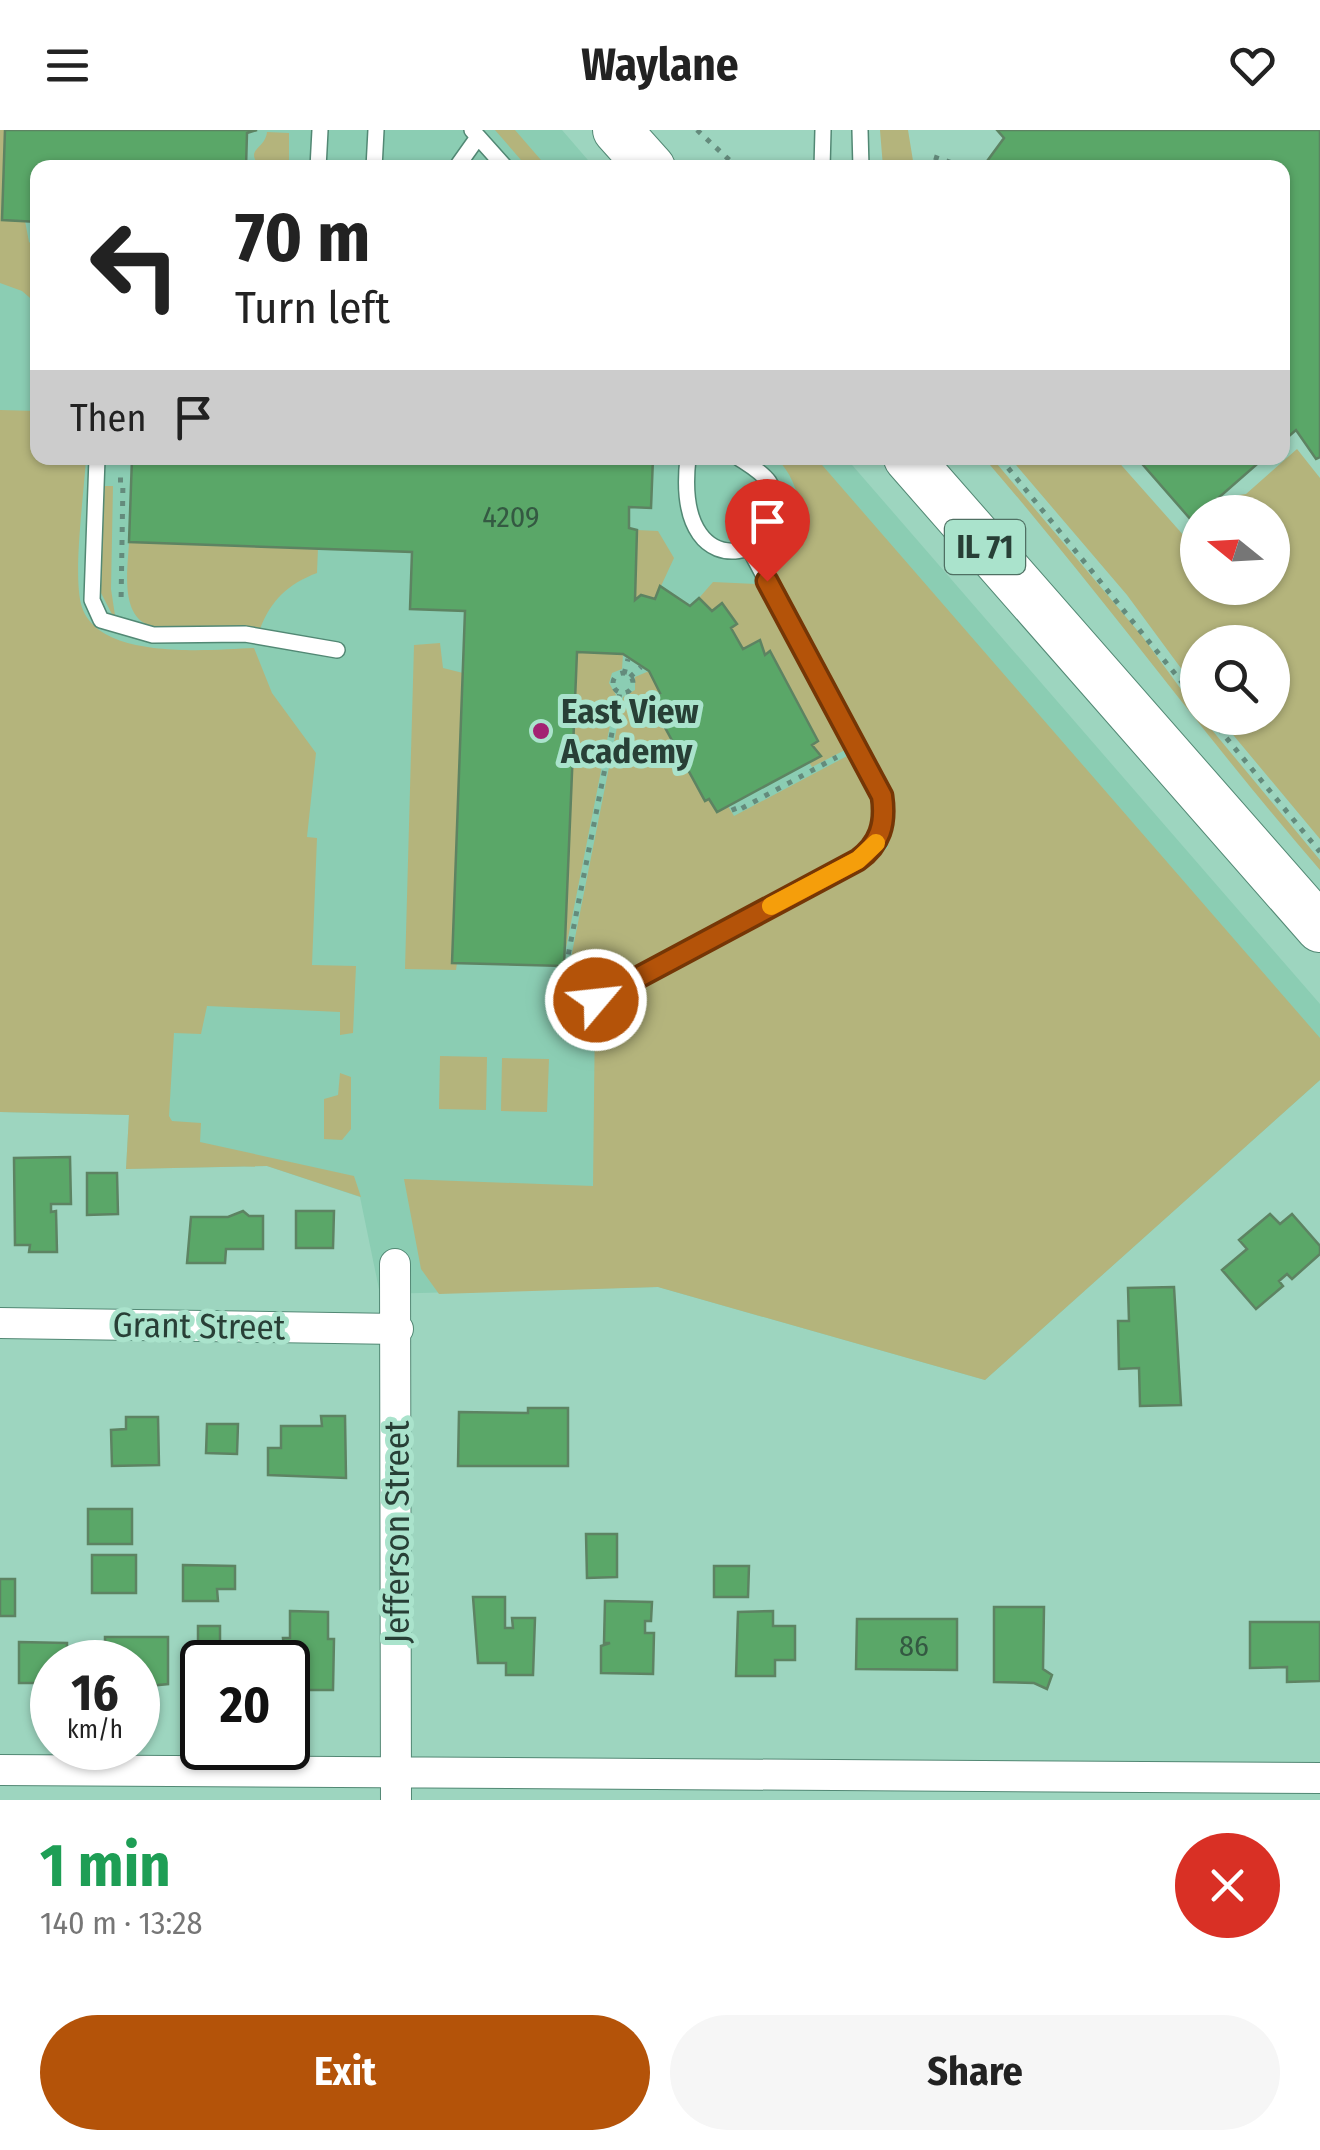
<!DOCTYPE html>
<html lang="en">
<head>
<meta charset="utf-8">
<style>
	body { margin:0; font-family:"Fira Sans Condensed",sans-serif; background:#f6f6f6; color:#222; height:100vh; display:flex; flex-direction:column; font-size:38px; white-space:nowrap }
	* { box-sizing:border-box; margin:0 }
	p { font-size:32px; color:#767676 }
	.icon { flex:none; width:55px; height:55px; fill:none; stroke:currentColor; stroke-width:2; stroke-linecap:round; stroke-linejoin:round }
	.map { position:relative; height:1670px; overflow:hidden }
	.side { display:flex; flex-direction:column; background:#fff; flex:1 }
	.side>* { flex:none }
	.hud { position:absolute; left:30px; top:30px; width:1260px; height:305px; border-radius:20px; box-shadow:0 2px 8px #0004; background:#fff; color:#222; overflow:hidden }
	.needle { width:65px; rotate:288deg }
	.tools { position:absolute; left:1180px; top:365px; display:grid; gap:20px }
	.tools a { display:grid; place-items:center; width:110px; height:110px; border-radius:50%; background:#fff; box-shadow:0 2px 8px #0004; font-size:50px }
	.speed { position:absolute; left:30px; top:1510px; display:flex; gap:20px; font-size:50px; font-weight:700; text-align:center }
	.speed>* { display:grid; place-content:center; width:130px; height:130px; border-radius:50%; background:#fff; box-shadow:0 2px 8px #0004; line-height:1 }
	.speed small { font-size:25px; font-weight:400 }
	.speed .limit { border:5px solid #111; border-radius:15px; background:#fff; color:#111 }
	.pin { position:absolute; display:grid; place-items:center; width:85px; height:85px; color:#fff; margin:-102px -42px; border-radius:50% 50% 50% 0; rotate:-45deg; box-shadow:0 0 10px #0007 }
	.pin .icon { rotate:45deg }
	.me { position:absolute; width:110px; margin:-55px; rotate:62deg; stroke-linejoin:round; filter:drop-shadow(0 0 8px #0008) }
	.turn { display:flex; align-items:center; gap:35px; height:210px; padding:0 40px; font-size:45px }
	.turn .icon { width:130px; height:130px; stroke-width:2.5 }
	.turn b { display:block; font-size:70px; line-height:85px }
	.then { display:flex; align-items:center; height:95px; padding:0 40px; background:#0003; gap:20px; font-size:38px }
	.round { display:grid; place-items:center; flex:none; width:105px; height:105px; border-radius:52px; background:#f6f6f6 }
	.head { display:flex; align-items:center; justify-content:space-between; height:170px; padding:0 40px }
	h1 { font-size:60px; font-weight:700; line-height:75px; color:#1e9e55 }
	.cta { display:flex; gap:20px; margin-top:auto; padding:20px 40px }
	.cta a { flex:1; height:115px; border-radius:60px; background:#b45309; color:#fff; font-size:40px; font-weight:700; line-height:115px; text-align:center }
	.cta a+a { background:#f6f6f6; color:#222 }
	header { display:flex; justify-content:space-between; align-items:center; height:130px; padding:0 40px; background:#fff; font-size:45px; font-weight:700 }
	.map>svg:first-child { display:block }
	.built { fill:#8bcdb3 }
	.green { fill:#b4b47c }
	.building { fill:#5aa768; stroke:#5d8362; stroke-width:2.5 }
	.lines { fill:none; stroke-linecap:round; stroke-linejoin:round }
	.lane-casing { stroke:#528874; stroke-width:18 }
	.street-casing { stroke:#528874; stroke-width:32 }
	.primary-casing { stroke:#528874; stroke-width:50 }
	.path { stroke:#648b7c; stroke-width:5; stroke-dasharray:5 8; stroke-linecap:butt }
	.lane { stroke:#fff; stroke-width:15 }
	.street { stroke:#fff; stroke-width:30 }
	.primary { stroke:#fff; stroke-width:48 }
	.route-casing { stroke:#753606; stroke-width:25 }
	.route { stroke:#b45309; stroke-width:18 }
	.slow { stroke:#f59e0b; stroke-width:18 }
	.poi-dot { fill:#a32272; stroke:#aae3cc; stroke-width:4 }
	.labels { text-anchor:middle; stroke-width:10; stroke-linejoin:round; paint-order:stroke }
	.number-label { font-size:30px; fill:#345942 }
	.shield { fill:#aae3cc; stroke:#4f7063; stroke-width:2.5 }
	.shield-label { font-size:32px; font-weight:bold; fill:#283f36 }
	.poi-label { font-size:35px; font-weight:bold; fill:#283f36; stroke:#aae3cc; text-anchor:start }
	.street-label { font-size:35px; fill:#283f36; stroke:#aae3cc }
</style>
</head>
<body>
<header><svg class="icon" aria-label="menu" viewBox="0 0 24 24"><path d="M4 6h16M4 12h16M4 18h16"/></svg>Waylane<svg class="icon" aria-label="heart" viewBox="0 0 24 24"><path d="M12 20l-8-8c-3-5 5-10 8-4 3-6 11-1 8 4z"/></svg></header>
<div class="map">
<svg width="1320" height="1670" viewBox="0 0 1320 1670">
	<rect width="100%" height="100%" fill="#9dd5bf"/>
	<path class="built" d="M0,0H562L594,37L38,38V328H846L1320,874V950L985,1250L658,1157L380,1164L360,1067L267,1036L126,1039L129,985L0,982Z"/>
	<path class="green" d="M0,0H5L2,90L25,91L29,112L37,118V174L22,161L0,153Z
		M495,0H515L547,37H527Z
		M880,0H908L914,37H883Z
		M267,2L289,3V37H260C244,18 265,20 267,2Z
		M0,280L37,281L38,328H86C84,364 73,441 81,474C96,531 207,520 254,518L272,563L316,623L307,707L317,708L312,835L356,836L353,903L340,905V882L207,876L201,904L174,903L169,986L172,991L201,993L200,1012L354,1046L361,1067L267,1036L126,1039L129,985L0,982Z
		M1297,319L1320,348V709L1219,588H1272V512H1198L1197,560L1127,465L1010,328H1115L1185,407L1197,408L1198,458H1272V382H1228L1239,365L1246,364Z
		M776,328H816L1320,908V950L985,1250L658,1157L439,1164L421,1139L404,1049L593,1056L595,882L865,740L888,717L893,668L774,443L773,432C812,410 804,354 776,328Z
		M984,328H992L1142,506L1197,581L1198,588H1202L1320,730V740C1204,606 1100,462 984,328Z
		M103,356H113L111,459L116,492L101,463Z
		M637,400L658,401L674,428L655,469L635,470Z
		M129,412L318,418L317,443C288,454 271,470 260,499L151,496C119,486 128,438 129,412Z
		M713,452L756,454L845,620L812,637L809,632L821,626L812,615L818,611L770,522L765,525L759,510L743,519L731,498L737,493L722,474L712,481L699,468Z
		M440,513L443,538L463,543L452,832L457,833L456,840L405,839L414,515Z
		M577,522L623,524L622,539L612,543L609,553L616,565L564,828Z
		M649,541L660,563L655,566L661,577L656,582L705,670L709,669L717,682L728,676L734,686L849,625L871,665L873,699C844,744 662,825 606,855L593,857L571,851L568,843L623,567L635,560V547Z
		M440,926L487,927L486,980L439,979Z
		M502,928L549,929L547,982L501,981Z
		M340,943L351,947V999L342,1010L324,1009V969L338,965Z"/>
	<path class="building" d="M5,0H257L247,3L246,38H38V92L2,90Z
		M997,0H1320V327L1316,329L1296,300L1282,312V38H982L1004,8Z
		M132,328H653L651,378L629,377V398L637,400L635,470L641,465L655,469L660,456L690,476L699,468L712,481L722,473L737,494L731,498L743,519L760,510L765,525L770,521L818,611L812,615L821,626L717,682L709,669L705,671L656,581L661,577L655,565L660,563L649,541L623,524L577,522L564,836L452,833L465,481L410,479L412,422L129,412Z
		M1137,328H1264L1192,391Z
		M70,1027L71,1074H51V1082L56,1081L57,1122H29L30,1115H15L14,1028Z
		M87,1043H117L118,1084L87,1085Z
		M243,1081L249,1086H263V1119H226L225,1133H187L191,1087H228Z
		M296,1081H334L333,1118H296Z
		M1270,1084L1280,1094L1292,1084L1320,1116V1124L1292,1149L1287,1144L1279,1151L1283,1156L1256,1179L1222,1140L1247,1119L1239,1110Z
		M1174,1157L1181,1275L1140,1276L1139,1238L1119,1239L1118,1191H1129L1128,1158Z
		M528,1278H568V1336H458L459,1282L528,1283Z
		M321,1286H345L346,1348L268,1345V1318H281V1296H322Z
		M126,1287H158L159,1335L112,1336L111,1300L126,1299Z
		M207,1294H238L237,1324L206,1323Z
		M88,1379H132V1414H88Z
		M586,1404H617V1447L587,1448Z
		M92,1425H136V1463H92Z
		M183,1435L235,1436V1459H217L218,1471H183Z
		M714,1436H749L748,1467H714Z
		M0,1449H15V1486H0Z
		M473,1467H505V1498H513L512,1488H535L533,1545H506V1533H478Z
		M605,1471L652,1472L651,1491H645V1503H654L653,1544L601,1543V1516L610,1513H604Z
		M994,1477H1044L1043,1539L1052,1545L1047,1559L1034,1553L994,1552Z
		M290,1481L328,1482V1509H334L333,1560H288L283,1508H290Z
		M773,1481V1496H795V1530H775V1546H736L738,1482Z
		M857,1489H957V1540L856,1539Z
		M1250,1492H1320V1551L1287,1552V1537L1250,1538Z
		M198,1496H220V1513L256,1515V1532H202V1546H198Z
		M105,1507H168V1554L138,1557V1532H105Z
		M19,1512L67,1513V1532H52V1553H19Z"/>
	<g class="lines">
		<defs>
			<path id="lane" d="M472,0L506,38
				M860,0L861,38
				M318,38L320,0
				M374,38L376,0
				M456,38L478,7
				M822,38L823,0
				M97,328L92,470L101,490L153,505L245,504L337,520
				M688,328C671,476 812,419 769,352C762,342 748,334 739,328
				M596,870L857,730C880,714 886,694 882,666L749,418"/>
			<path id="street" d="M395,1134L396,1670
				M0,1193L398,1199
				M0,1640L1320,1648"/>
			<path id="primary" d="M617,0L651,38
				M908,328L1320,798"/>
		</defs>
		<use href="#lane" class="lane-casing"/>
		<use href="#street" class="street-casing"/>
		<use href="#primary" class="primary-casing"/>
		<path class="path" d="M697,0L738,38
			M934,27L968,38
			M1000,328L1198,572
			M118,350H123L121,474
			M613 553a10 10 0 1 1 20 0a10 10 0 1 1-20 0Z
			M624,544L628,529
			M630,547L641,537
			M1210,588L1320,722
			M733,677L735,682L837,627
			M556,840L565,841L620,562"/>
		<use href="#lane" class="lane"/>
		<use href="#street" class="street"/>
		<use href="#primary" class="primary"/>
	</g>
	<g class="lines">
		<defs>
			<path id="route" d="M596,870L858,730C880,714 886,694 882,666L767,451"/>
		</defs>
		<use href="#route" class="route-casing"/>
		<use href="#route" class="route"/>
		<path class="slow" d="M771,776L858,730L876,713"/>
	</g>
	<circle class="poi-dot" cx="541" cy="601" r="10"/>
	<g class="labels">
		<g class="number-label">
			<text x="511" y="397">4209</text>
			<text x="914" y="1526">86</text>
		</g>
		<rect class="shield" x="945" y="390" width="80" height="54" rx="8"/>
		<g class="shield-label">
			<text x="985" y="428">IL 71</text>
		</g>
		<g class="poi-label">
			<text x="561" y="593">East View<tspan x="561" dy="40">Academy</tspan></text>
		</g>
		<g class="street-label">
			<text transform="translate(199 1196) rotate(1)" y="12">Grant Street</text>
			<text transform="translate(397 1402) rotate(-90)" y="12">Jefferson Street</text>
		</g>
	</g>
</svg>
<div class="tools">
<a><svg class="needle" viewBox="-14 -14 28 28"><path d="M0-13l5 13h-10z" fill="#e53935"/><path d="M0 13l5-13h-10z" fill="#767676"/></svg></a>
<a><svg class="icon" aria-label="search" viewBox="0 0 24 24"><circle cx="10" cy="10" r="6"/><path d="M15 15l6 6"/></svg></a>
</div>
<div class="speed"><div>16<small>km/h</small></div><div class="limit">20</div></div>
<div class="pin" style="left:767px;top:451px;background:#d93025"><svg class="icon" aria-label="arrive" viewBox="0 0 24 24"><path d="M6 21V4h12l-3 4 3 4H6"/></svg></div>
<svg class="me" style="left:596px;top:870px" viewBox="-20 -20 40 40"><circle r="17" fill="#b45309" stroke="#fff" stroke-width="3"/><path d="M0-11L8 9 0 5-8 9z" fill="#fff"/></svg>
<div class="hud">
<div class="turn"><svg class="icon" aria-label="left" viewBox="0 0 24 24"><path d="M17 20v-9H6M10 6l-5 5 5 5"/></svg><div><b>70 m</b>Turn left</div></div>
<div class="then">Then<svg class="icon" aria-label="arrive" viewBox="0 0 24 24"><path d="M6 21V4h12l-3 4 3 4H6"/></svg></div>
</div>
</div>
<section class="side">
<div class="head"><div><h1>1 min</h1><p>140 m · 13:28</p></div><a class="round" style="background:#d93025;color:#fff"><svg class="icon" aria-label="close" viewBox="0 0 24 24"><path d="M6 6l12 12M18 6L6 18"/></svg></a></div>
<div class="cta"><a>Exit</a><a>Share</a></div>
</section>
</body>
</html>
